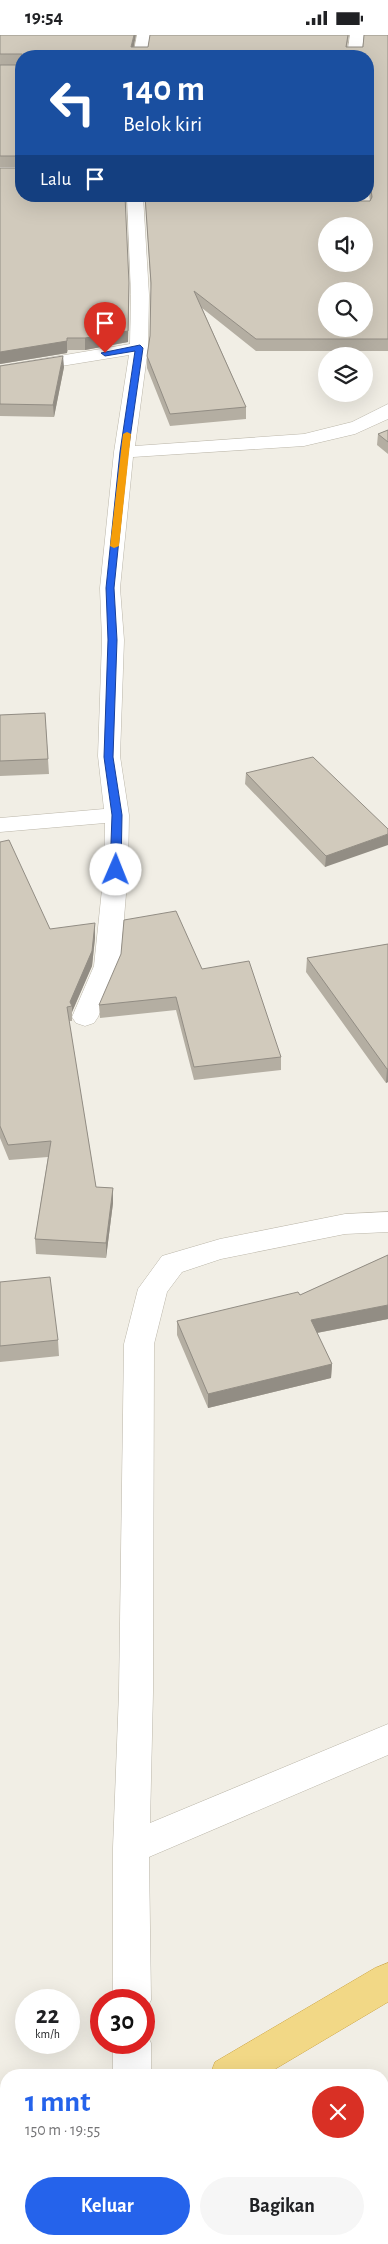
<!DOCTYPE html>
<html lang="id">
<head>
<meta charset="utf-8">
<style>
	body { margin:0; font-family:"Alegreya Sans",sans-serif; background:#f6f6f6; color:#202124; height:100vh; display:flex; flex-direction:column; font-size:19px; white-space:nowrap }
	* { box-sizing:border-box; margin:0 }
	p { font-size:16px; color:#757577 }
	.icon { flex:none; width:28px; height:28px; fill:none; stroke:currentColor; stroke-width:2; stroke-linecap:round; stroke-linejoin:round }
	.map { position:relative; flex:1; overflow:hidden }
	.side { position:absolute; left:0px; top:2034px; width:389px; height:176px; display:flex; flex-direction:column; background:#fff; border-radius:20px 20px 0 0; box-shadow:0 5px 20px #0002 }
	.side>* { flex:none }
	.guide { position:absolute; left:15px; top:15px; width:359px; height:152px; border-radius:20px; box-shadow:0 5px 20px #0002; background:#1a4fa0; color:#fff; overflow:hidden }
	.buttons { position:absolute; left:318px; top:182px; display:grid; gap:10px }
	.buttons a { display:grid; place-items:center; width:55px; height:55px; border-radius:50%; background:#fff; box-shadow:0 5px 20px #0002; font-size:25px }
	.speed { position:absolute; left:15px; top:1954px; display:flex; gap:10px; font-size:25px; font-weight:700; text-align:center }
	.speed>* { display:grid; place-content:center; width:65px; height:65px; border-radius:50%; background:#fff; box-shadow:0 5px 20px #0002; line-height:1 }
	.speed small { font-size:12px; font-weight:400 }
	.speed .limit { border:8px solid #d22; background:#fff; color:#111 }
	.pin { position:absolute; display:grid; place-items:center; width:42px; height:42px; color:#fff; margin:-51px -21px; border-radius:50% 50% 50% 0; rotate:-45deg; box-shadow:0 0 5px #0007 }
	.pin .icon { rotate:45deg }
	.me { position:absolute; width:55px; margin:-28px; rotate:1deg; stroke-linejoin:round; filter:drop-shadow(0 0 4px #0008) }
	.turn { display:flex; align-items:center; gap:18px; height:105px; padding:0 25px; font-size:22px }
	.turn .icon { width:65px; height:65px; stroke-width:2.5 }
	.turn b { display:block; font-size:35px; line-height:42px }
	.then { display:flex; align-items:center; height:48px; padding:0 25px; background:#0003; gap:10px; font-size:19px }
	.round { display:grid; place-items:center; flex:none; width:52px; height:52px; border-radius:26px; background:#f6f6f6 }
	.head { display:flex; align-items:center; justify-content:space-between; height:85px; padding:0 25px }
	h1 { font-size:30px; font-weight:700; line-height:38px; color:#2563eb }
	.button { display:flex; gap:10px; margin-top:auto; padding:10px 25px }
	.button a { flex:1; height:58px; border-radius:30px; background:#2563eb; color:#fff; font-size:20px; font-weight:700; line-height:58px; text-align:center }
	.button a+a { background:#f6f6f6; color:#202124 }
	.status { display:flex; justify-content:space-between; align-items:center; height:35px; padding:0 25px; background:#fff; direction:ltr }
	.status svg { height:14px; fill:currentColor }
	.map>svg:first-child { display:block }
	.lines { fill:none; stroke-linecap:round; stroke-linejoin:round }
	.minor-casing { stroke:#bbb6a9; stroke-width:1 }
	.trunk-casing { stroke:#cda543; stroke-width:1 }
	.minor { fill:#fff; fill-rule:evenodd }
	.trunk { fill:#f2d886; fill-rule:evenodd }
	.wall { fill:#b4aea2 }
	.shaded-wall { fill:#928d84 }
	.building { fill:#d1cabc; stroke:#928d84; fill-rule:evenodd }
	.route { fill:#2563eb; stroke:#184099 }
	.slow { fill:#f59e0b }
</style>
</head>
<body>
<div class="status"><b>19:54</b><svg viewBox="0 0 49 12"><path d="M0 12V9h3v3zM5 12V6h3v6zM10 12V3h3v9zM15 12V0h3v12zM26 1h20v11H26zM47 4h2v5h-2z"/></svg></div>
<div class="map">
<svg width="388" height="2209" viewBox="0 0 388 2209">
	<rect width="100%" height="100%" fill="#f1eee5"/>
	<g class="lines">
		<defs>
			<path id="minor" d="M137,0H151L147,21H133Z
				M350,0H364L361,21H347Z
				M127,161H143L149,260L148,313L135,411L304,399L352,387L388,369V384L355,399L304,411L133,422L120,553L124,605L120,721L129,780L128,835L120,931L98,982L94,988L85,991L76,988L72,982L94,931L104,835L105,788L0,797V783L104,774L98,721L102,605L100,553L114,417L129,320L0,341V331L130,309L131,260Z
				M388,1177V1197L345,1199L221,1224L182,1237L167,1257L154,1309L153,1657L150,1788L388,1689V1720L149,1822L151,1965L144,1978V1965H113V1813L119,1657L124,1309L138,1254L162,1221L220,1204L345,1179Z
				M144,1994L151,2008V2040H113V2008H144Z"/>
			<path id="trunk" d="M388,1928V1967L265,2040H210L215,2027L375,1933Z
				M388,2074V2115L382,2117V2077Z
				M6,2150V2192L0,2194V2152Z
				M182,2204H229L227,2209H180Z"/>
		</defs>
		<use href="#minor" class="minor-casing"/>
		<use href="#trunk" class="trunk-casing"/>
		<use href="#minor" class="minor"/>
		<use href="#trunk" class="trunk"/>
	</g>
	<path class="wall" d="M0,0L133,12H148L150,0H349L347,12H363L388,0V316H256L202,273L246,372V384L170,391L147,333V321L150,301L151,255L145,161H354L355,166H370L369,159H368V21H21V30H0Z
		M0,30H21V132H0Z
		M0,133L129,260L128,307L85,315H68L67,318L0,329Z
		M0,331L64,332L54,382L0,381Z
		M388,395V419L377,410L378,399Z
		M45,678L49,739L0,741V680Z
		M246,738L388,794L325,832L245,749Z
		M0,807L50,894L95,903L92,931L72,977V986H69L96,1152L113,1153V1168L106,1223L36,1219L35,1204L48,1122L9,1125L0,1103Z
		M388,909V1047L386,1048L306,937L307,923Z
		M202,934L281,1022V1035L194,1045L176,975L100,983L99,970Z
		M388,1220V1284L317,1298L332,1329L331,1343L208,1373L177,1300V1286L300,1260Z
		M0,1247L58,1305L59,1321L0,1327Z"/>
	<path class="shaded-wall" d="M134,0H136L132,21L131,12Z
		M129,248L128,307L85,315V303Z
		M67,303V318L0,329V317Z
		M63,321L64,332L54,382L53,370Z
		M388,799V810L325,832L326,821Z
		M95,888V903L92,931L72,977V971L70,967Z
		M387,1034H388V1047L386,1048Z
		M113,1153V1168L106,1223V1208Z
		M388,1270V1284L311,1299V1285Z
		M332,1329L331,1343L208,1373V1359Z"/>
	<path class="building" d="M0,0H134L131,12H148L150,0H348L346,12H363L364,0H388V304H256L194,256L246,372L170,379L147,321L150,301L151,248L145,161H354L355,166H370L372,162L370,147L368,148V21H22V19H0ZM326,191H364V229H326ZM326,256H364V294H326Z
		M0,30H21V121H0Z
		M0,133H21V161H125L129,248L128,296L85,303H67V306L0,317Z
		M63,321L53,370L0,369V331Z
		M388,395V407L378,399Z
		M45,678L48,724L0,726V680Z
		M313,722L388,794V799L326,821L246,738Z
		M9,805L50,894L95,888L92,916L70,967L72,971L67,972L96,1152L113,1153L106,1208L35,1204L51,1106L8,1110L0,1091V807Z
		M176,876L202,934L249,926L281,1022L194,1032L176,962L99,970L121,919L124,885Z
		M388,909V1034H387L307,923Z
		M388,1220V1270L311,1285L332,1329L208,1359L177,1286L298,1257L300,1260Z
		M50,1242L58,1305L0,1311V1247Z"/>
	<path class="route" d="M140,310L143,313L128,417L114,553L117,605L113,722L122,780L121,835L116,838L110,835L112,780L104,722L108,605L106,553L120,417L135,316L105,321L101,318Z"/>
	<path class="slow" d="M127,397L131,399L119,511L114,513L110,511L123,399Z"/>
</svg>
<div class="buttons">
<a><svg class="icon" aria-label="sound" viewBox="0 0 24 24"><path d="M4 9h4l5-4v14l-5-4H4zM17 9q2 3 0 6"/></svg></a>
<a><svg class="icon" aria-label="search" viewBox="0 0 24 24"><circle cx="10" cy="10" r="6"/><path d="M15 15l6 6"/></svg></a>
<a><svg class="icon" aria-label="layers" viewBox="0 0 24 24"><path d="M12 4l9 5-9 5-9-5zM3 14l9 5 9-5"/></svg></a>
</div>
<div class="speed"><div>22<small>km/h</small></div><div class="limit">30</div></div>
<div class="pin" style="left:105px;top:318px;background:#d93025"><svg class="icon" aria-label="arrive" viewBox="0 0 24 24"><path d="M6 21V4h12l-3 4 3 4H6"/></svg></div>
<svg class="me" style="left:116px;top:835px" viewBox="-20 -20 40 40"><circle r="19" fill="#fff"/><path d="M0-13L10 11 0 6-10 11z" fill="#2563eb"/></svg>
<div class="guide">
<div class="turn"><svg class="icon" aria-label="left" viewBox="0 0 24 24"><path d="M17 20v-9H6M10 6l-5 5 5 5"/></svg><div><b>140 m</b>Belok kiri</div></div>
<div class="then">Lalu<svg class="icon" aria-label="arrive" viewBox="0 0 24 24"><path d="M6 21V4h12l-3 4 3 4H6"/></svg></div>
</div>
<section class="side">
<div class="head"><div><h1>1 mnt</h1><p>150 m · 19:55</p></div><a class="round" style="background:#d93025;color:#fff"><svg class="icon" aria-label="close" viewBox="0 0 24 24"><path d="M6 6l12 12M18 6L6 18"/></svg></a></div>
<div class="button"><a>Keluar</a><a>Bagikan</a></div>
</section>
</div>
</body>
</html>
